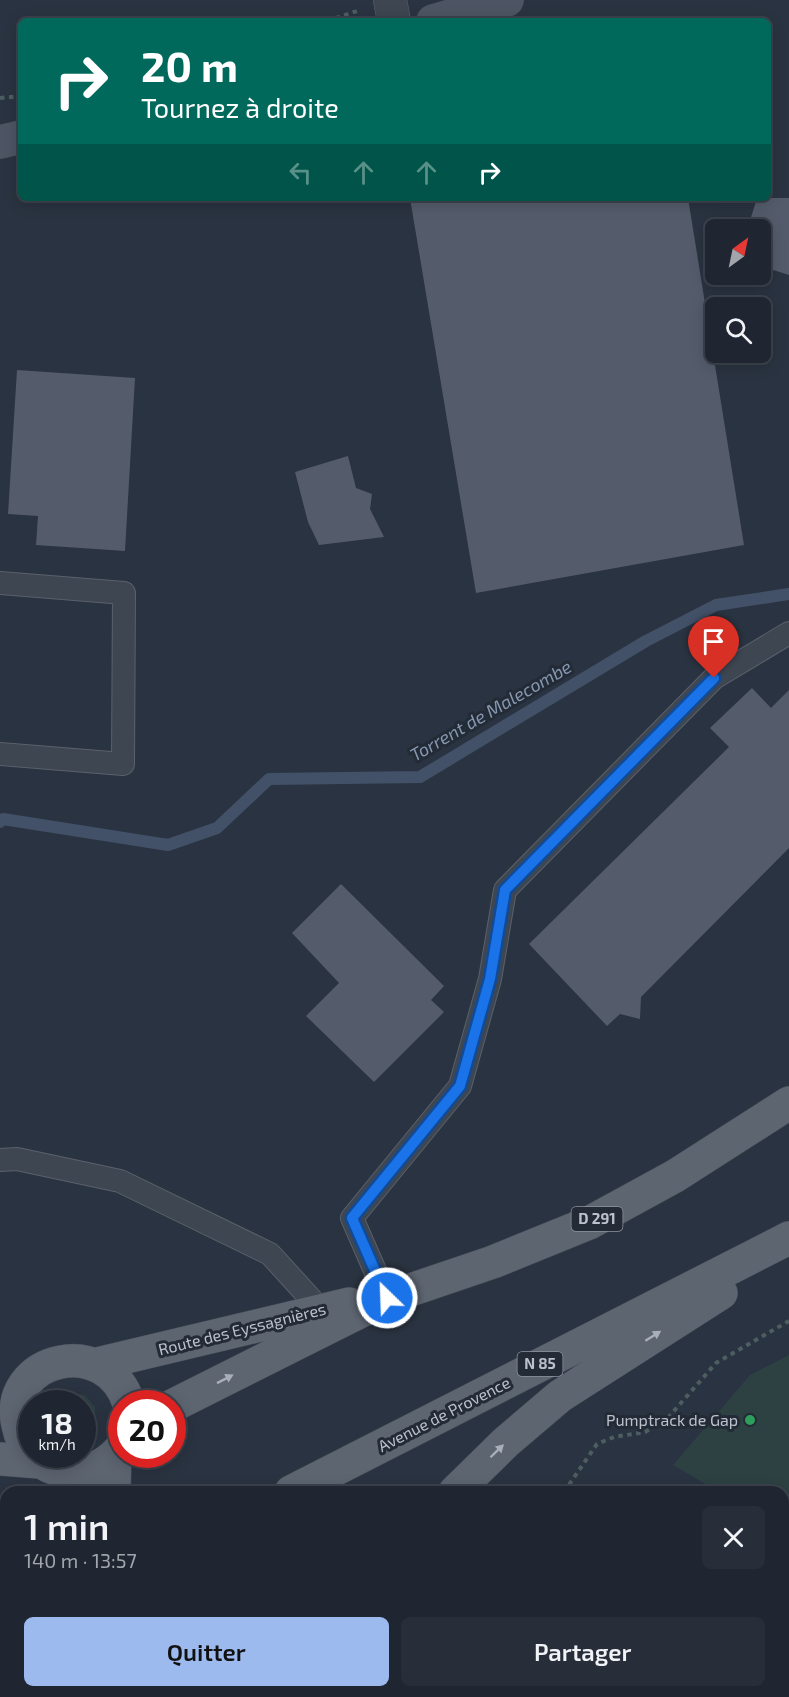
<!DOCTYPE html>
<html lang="fr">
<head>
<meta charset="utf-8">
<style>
	body { margin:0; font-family:"Exo 2",sans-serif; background:#282e39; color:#f1f3f6; height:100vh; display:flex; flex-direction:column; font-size:22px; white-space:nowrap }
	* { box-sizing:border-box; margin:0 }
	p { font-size:20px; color:#a2a5ab }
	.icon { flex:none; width:33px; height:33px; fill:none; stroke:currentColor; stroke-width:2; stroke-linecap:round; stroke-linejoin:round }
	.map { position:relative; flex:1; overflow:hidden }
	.panel { position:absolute; left:0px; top:1486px; width:789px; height:212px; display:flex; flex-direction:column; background:#202631; border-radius:18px 18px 0 0; box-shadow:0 3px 15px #0003,0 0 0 2px #3d434d }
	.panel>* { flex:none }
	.hud { position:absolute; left:18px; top:18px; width:753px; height:183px; border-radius:9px; box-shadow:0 3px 15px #0003,0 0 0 2px #3d434d; background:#00695c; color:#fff; overflow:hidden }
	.needle { width:39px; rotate:33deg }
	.fabs { position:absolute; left:705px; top:219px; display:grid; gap:12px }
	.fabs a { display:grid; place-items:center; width:66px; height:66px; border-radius:9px; background:#202631; box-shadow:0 3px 15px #0003,0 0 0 2px #3d434d; font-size:30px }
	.speed { position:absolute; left:18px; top:1390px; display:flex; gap:12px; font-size:30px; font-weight:700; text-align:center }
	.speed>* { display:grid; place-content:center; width:78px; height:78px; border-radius:50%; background:#202631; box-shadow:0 3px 15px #0003,0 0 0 2px #3d434d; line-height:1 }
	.speed small { font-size:15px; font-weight:400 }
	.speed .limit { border:9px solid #d22; background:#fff; color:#111 }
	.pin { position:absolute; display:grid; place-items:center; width:51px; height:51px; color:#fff; margin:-62px -26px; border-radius:50% 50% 50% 0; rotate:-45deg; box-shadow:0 0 6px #0007 }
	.pin .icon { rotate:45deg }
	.me { position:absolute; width:66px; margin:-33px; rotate:336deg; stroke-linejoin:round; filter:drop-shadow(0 0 4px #0008) }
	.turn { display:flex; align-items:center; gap:21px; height:126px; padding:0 24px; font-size:27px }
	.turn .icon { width:78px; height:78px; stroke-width:2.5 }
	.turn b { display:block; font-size:42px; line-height:51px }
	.lanes { display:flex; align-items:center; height:57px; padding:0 24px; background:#0003; justify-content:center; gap:30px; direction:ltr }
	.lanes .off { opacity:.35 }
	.round { display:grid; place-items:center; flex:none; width:63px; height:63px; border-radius:9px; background:#282e39 }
	.headline { display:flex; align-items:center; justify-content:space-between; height:102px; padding:0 24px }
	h1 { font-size:36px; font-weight:600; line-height:45px }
	.button { display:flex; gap:12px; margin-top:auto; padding:12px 24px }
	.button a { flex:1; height:69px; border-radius:9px; background:#9dbaee; color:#111; font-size:24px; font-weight:600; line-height:69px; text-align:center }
	.button a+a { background:#282e39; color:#f1f3f6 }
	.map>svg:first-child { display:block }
	.green { fill:#2d4143 }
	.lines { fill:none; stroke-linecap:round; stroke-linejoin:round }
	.stream { stroke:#425168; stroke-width:12 }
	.building { fill:#545c6c }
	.lane-casing { stroke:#5a616c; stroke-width:24 }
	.street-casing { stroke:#5a616c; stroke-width:34 }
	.secondary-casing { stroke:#484f5b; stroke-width:34 }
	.primary-casing { stroke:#484f5b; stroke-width:34 }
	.path { stroke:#4d5e61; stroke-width:4; stroke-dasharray:4.5 4.5; stroke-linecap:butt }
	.lane { stroke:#3e4651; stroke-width:22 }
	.street { stroke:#3e4651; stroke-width:33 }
	.secondary { stroke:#4d5564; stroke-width:33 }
	.primary { stroke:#5d6571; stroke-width:33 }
	.oneway { fill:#a9afb9 }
	.route-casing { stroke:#114b97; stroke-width:15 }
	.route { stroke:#1a73e8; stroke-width:10 }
	.leisure-dot { fill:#2e9e5b; stroke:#232b37; stroke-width:2 }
	.labels { text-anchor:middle; stroke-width:6; stroke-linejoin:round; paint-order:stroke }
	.shield { fill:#232b37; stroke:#8e949f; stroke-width:1.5 }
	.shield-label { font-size:15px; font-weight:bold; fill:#bcc1cb }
	.street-label { font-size:16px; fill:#bcc1cb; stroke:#232b37 }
	.poi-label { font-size:16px; fill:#bcc1cb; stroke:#232b37; text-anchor:end }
	.water-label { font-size:18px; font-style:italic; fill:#8697af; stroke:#232b37 }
</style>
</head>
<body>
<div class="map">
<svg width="789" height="1697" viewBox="0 0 789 1697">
	<rect width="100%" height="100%" fill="#2a3341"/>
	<path class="green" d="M789,1355V1534L783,1530V1492H719L673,1465L750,1375Z
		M68,1392L85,1395L95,1407V1424L84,1437L82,1404H51L60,1394Z"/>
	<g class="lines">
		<path class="stream" d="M0,822L3,819L168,845L217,828L269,779L420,777L646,641L716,605L789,594"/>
	</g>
	<path class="building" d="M410,198H688L744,545L476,593Z
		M757,198H789V275L760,266V230H747Z
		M17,370L135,378L125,551L36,545L38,516L8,514Z
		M348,456L356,488L372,494L370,509L384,537L319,545L308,522L295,472Z
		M752,688L771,708L789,690V848L641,997L640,1019L620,1014L607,1026L529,944L729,747L710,728Z
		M341,884L444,986L431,1000L444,1012L374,1082L306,1016L339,983L292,933Z"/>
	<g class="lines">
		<defs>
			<path id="lane" d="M0,583L124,593L123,764L0,754
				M0,1160L17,1159L120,1181L270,1254L320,1309
				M387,1298L352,1218L460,1086L490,979L505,890L714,678L789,633"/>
			<path id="street" d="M390,0L394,21"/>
			<path id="secondary" d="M433,21L507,0
				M0,142L21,137"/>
			<path id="primary" d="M97,1364L349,1304
				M172,1406L387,1298L493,1262L589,1223L675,1176L789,1103
				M32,1454C24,1446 20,1435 18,1425C2,1358 107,1332 129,1404
				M33,1455C60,1481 99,1476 122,1447
				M0,1459L39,1462
				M114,1492L115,1455
				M291,1492L789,1238
				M455,1492L506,1442L560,1396L721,1293
				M0,1641L6,1638
				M289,1692L295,1697
				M172,1697L179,1692
				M350,1697L351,1692"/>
		</defs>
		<use href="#lane" class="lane-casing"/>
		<use href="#street" class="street-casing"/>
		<use href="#secondary" class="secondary-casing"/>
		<use href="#primary" class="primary-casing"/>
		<path class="path" d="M327,21L357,11
			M0,98L21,96
			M564,1492L597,1444L614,1437L645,1432L666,1420L716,1363L789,1321
			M423,1697L425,1692"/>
		<use href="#lane" class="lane"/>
		<use href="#street" class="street"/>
		<use href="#secondary" class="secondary"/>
		<use href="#primary" class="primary"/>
	</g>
	<defs><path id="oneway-solid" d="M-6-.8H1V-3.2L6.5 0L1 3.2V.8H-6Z" transform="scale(1.5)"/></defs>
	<g class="oneway">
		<use href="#oneway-solid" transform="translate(653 1336) rotate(-32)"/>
		<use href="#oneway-solid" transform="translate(225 1379) rotate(-27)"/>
		<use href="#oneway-solid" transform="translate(497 1451) rotate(-44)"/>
	</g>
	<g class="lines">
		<defs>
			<path id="route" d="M387,1298L352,1218L460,1086L490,979L505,890L714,678"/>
		</defs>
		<use href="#route" class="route-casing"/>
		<use href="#route" class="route"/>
	</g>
	<circle class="leisure-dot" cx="750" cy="1420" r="6"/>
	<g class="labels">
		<g class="shield">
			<rect x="571.5" y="1207" width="51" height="24" rx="4.5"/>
			<rect x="517.5" y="1352" width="45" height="24" rx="4.5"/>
		</g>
		<g class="shield-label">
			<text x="597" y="1224">D 291</text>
			<text x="540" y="1369">N 85</text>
		</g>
		<g class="street-label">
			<text transform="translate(242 1329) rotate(-14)" y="6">Route des Eyssagnières</text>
			<text transform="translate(444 1414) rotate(-27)" y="6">Avenue de Provence</text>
		</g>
		<g class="poi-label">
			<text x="738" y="1426">Pumptrack de Gap</text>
		</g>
		<g class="water-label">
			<text transform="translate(491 711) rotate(-30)" y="6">Torrent de Malecombe</text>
		</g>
	</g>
</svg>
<div class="fabs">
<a><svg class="needle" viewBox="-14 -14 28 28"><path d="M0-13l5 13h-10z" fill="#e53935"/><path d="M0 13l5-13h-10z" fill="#a2a5ab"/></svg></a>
<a><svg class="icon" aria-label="search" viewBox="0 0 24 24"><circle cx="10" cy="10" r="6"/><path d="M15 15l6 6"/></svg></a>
</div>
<div class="speed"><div>18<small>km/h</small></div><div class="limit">20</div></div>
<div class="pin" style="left:714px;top:678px;background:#d93025"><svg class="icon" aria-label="arrive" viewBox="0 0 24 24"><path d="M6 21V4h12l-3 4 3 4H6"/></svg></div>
<svg class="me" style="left:387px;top:1298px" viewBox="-20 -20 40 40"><circle r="17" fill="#1a73e8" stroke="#fff" stroke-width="3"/><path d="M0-11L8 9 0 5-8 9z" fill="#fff"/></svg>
<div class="hud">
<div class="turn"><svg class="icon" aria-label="right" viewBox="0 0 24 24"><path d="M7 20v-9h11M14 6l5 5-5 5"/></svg><div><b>20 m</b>Tournez à droite</div></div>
<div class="lanes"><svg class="icon off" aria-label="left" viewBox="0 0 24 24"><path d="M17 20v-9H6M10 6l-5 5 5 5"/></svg><svg class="icon off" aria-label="ahead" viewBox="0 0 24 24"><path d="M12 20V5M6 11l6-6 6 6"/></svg><svg class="icon off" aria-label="ahead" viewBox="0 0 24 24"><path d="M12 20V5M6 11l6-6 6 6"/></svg><svg class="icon" aria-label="right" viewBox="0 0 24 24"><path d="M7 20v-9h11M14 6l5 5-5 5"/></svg></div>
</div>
<section class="panel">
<div class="headline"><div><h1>1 min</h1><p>140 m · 13:57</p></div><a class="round"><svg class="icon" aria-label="close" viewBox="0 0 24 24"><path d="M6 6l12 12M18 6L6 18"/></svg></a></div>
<div class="button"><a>Quitter</a><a>Partager</a></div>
</section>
</div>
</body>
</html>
